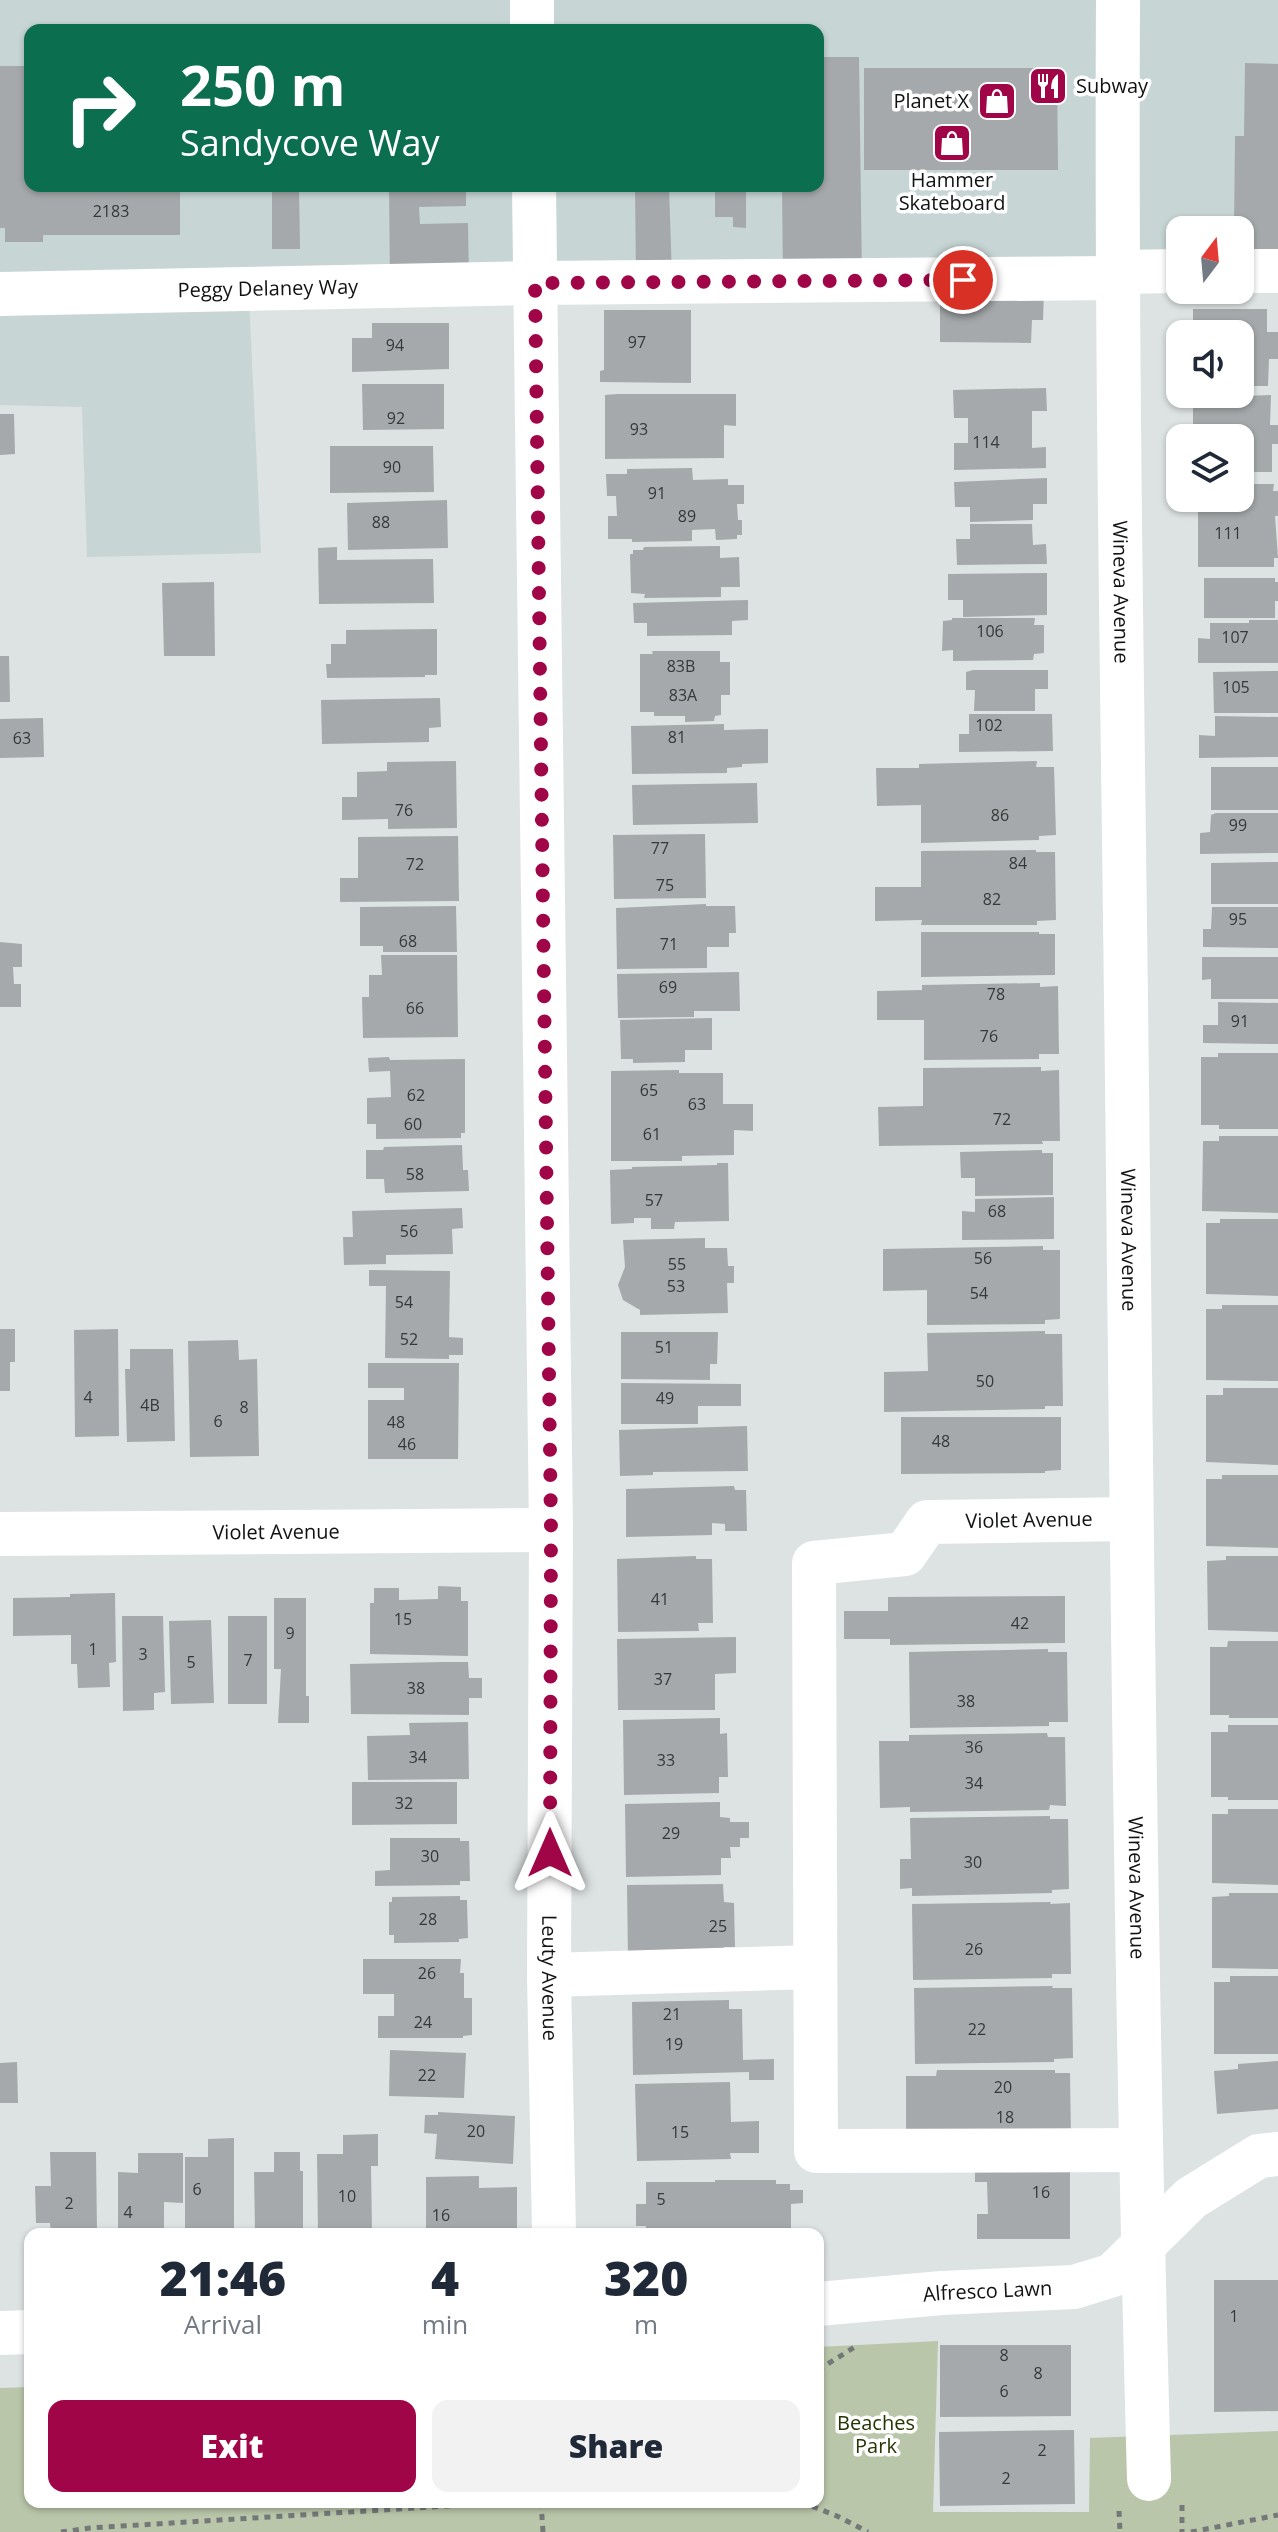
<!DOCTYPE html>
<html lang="en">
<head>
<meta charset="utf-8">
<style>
	body { margin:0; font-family:"Open Sans",sans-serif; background:#f2f2f3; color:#1f2937; height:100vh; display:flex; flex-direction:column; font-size:30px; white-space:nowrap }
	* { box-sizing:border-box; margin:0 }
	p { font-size:26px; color:#747a83 }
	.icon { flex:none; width:44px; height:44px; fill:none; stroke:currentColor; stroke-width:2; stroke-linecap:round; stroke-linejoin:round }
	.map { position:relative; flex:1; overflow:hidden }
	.drawer { position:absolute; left:24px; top:2228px; width:800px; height:280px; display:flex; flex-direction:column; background:#fff; border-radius:16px; box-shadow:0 2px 6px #0004 }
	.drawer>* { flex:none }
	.banner { position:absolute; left:24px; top:24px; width:800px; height:168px; border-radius:16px; box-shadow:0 2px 6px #0004; background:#0b6e4f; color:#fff; overflow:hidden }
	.needle { width:52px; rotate:16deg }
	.controls { position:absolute; left:1166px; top:216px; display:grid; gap:16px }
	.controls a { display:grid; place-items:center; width:88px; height:88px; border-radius:16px; background:#fff; box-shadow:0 2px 6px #0004; font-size:40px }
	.pin { position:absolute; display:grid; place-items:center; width:68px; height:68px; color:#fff; margin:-34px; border:4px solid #fff; border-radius:50%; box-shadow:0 2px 8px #0007 }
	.me { position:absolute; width:88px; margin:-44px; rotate:0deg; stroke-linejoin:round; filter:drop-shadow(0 0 6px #0008) }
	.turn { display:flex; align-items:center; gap:28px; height:168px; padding:0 24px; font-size:36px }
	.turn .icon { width:104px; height:104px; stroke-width:2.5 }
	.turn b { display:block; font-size:56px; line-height:68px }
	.eta { display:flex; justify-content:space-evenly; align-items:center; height:136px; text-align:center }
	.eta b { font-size:48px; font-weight:800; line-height:56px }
	.button { display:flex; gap:16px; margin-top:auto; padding:16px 24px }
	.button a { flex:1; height:92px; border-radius:16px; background:#a00547; color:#fff; font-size:32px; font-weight:800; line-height:92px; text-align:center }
	.button a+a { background:#f2f2f3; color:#1f2937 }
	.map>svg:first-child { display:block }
	.built { fill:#c7d5d5; fill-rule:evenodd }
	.green { fill:#b9c6a9 }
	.building { fill:#a5a9ab }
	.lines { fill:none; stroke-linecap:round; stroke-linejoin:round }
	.path { stroke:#747878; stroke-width:5; stroke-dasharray:6 6; stroke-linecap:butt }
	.minor { stroke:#fff; stroke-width:44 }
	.route { stroke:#a00547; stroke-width:14; stroke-dasharray:0 25.2 }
	.labels { text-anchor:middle; stroke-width:7; stroke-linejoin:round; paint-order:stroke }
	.number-label { font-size:16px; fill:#363839 }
	.poi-label { font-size:20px; fill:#111313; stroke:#fff; text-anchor:start }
	.street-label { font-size:20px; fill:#111313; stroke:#fff }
	.park-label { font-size:20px; fill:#253603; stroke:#fff }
</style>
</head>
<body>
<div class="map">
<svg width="1278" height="2532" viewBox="0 0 1278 2532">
	<rect width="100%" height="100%" fill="#dde2e2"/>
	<path class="built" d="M0,0H1278V280L1240,230H1180V281L249,298L261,553L87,557L82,407L0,405ZM30,30H818V186H30Z"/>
	<path class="green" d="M938,2341L933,2512H1089L1090,2438L1278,2431V2532H0V2388L30,2387V2502H818V2347Z"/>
	<path class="building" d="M818,57H859L862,277H783L782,186H818Z
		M1245,63L1278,64V268H1240V230H1234L1235,136H1244Z
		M0,66H30V186H180V235H43V242H5V228H0Z
		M864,68H1057L1058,170H864Z
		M272,186H299L300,249H272Z
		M389,186H466V206L419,207L420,224L468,223L469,280L390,281Z
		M635,186H669L672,277H636Z
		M715,186H746V228L733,227V217H715Z
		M940,290L1044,291L1043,320H1032L1031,343L940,342Z
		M1193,309H1267V332H1278V359H1269L1268,386H1240V334H1193Z
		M604,310H691V383L600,382V371L604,370Z
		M372,323H449V369L352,372V338H372Z
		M362,384H444V429L363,430Z
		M1046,388L1047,411H1032V448L1046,447V468L954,470V443H968V418H954L953,390Z
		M617,394H736V426L724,425V458L605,459V395Z
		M1271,395L1270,425H1278V444H1272V472H1240V438H1193V398Z
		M0,414H14L15,454L0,455Z
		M330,446H433L434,492L330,493Z
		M692,468L693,480L728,479V485H744V504H737L738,520H742V535H737V539L716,540L715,529L692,530V541L632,542V539H608V516H617L616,496H607L606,474H627V469Z
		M1047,478V504H1033V520L970,522V507H955L954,482Z
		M1240,484H1274L1273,491H1278V516H1275L1278,558H1274V567H1198V498H1240Z
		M447,500L448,548L348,550L347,503Z
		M970,524H1032L1033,545L1046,544L1047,564L957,565L956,539H970Z
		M720,546V558L739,557L740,587H721V597L644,598L645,594L631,593L630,554H633V550H643L644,547Z
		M337,547V560L433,559L434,603L319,604L318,548Z
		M1047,573V615L963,617V600H948V574Z
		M1204,578H1275V582H1278V601H1275V618H1204Z
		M214,582L215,656H164L162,583Z
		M748,600V620L732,621V635L647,636V623H634L633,603Z
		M952,618H1035L1034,625H1044V653L1034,654L1033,660L953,661V650L942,651L943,621L952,620Z
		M1249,620H1278V663H1198V638L1210,639V623H1249Z
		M437,629V675H425V677L327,678L326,664H331V644H346V630Z
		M652,651H720V662H730V695H721V715L715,716L714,721L685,722V716H654V712H640V654H653Z
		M0,656H9L10,702H0Z
		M973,670H1048V689H1035V711H974L975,690H966V672Z
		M1278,671V713H1214L1213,672Z
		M440,698L441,727L429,728V742L322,744L321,700Z
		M969,714H1052L1053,751L959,752V734H969Z
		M1215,716L1278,717V757L1199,758V735L1215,736Z
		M43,718L44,757L0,758V719Z
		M724,724V730L768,729V763L742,764V767L727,768V773L632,774L631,726Z
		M456,761L457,828L388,829V819L342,820V797H357V772L387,771V762Z
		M1037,761L1036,767H1054L1056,835L1039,836V840L921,843V805L877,806L876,768H919V764Z
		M1211,767H1278V810H1211Z
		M757,783L758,823L633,825L632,785Z
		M1216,813H1278V853L1200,854V833L1210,832L1211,815Z
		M705,834L706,898L614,899L613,835Z
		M458,836L459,901L340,902V878H358V837Z
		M1036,850V852H1055L1056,920L1037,921V925H921L922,920L875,921V887H921V851Z
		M1278,862V904H1211V863Z
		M706,904V906H735L736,933H729V947H707V968L617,969L616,908Z
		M456,906L457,952H383V946H360V907Z
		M1212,907H1278V948L1203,947V929H1211Z
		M921,932H1039V934H1055V975L921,977Z
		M0,942L22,944V967H13L14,984H21V1007H0Z
		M381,955H457L458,1037L363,1038L362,997H369V975H382Z
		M1202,957H1278V999H1211V979L1202,980Z
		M739,972L740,1011H694V1017L618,1018L617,974Z
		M1040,983V987L1058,986L1059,1054H1039V1059L924,1060V1020H877V991L922,990V985Z
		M1218,1002L1278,1003V1044L1203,1043V1025H1218Z
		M712,1018V1050H685V1062L633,1063V1059H621L620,1020Z
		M1218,1053H1278V1129H1219V1125H1201V1057H1218Z
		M389,1057L390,1060L465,1059V1133H461V1138L376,1139V1124H367V1098L391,1097L390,1071L369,1072L368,1058Z
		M1041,1067V1071L1059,1070L1060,1141H1042L1043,1144L879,1146L878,1107L923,1106V1068Z
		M679,1070V1073H723V1104H753V1131L734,1130V1155L682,1156V1161H611V1071Z
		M1219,1136H1278V1213L1202,1211L1203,1141H1219Z
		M462,1145L463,1170H468L469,1191L385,1193L384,1179H366V1150H383L384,1147Z
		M1042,1150V1153H1053V1195L975,1196V1178H961L960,1152Z
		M717,1163H728L729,1221L675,1222L674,1229H651V1218H634V1223L611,1224L610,1170L632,1169V1167L717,1165Z
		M1054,1197V1239L962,1240V1211L975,1212V1199Z
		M462,1208L463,1228L452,1229L453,1254L386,1255V1264L344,1265L343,1237H353L352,1211Z
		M1220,1219H1278V1296L1206,1294V1223H1220Z
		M705,1238V1248H727L728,1266H734V1283H727L728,1313L640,1315V1310L623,1300L618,1285L625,1267L623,1240Z
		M1043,1246V1250H1060V1319L1045,1320V1324L927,1325V1290L883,1291V1249Z
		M369,1270L450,1271L449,1337L463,1338V1355H449V1359L385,1358L386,1286H369Z
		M1222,1305H1278V1381L1206,1380V1309H1222Z
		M0,1329H15V1362H10V1391H0Z
		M118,1329L119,1436L75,1437L74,1330Z
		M1045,1331V1334H1062L1063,1406H1045V1409L884,1412V1372L928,1371L927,1333Z
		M621,1332H718L717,1364H710V1380L621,1379Z
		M238,1340L239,1360L257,1359L259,1456L190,1457L188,1341Z
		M130,1349H173L175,1441L127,1442L125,1369H130Z
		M368,1363H459L458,1459H368V1400H404V1388H368Z
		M621,1383L741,1384V1406H698V1424H621Z
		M1223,1388H1278V1465L1206,1462V1395H1223Z
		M901,1417H1061V1470L1045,1471V1473L901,1474Z
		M747,1426L748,1471L653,1472V1475L620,1476L619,1430Z
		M1222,1475H1278V1548L1206,1546V1479H1222Z
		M734,1486L735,1490H746L747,1531H725V1524L712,1523V1535L626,1537V1489Z
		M696,1556V1559H712L713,1623H698L699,1631L618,1632L617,1559Z
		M1226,1556H1278V1632L1208,1630L1207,1561L1226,1560Z
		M438,1586L461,1587V1601H468V1656L370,1654V1603H374V1588H399V1600L438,1599Z
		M115,1593L116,1662L109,1663L110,1687L78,1688L77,1664H71V1635L13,1636V1598L70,1597V1594Z
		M1065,1596V1643L890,1645V1639H844V1611H888V1597Z
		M274,1598H306V1696H309V1723H278L281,1669H274Z
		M122,1616H163L165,1692L154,1693V1710L123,1711Z
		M228,1616H267V1704H228Z
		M211,1620L214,1703L171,1704L169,1621Z
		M736,1637V1673L715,1674V1710H618L617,1639Z
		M1228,1641H1278V1718H1229V1715H1210V1647H1227Z
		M1048,1649V1652H1067L1068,1722H1049V1726L910,1728L909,1652Z
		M443,1662H468L469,1678H482V1698H469V1715L351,1714L350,1664Z
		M720,1718V1734L727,1733L728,1777H719V1793L624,1795L623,1720Z
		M468,1722L469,1779L368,1780L367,1736L410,1735L409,1723Z
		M1228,1725H1278V1800H1228V1797H1211V1732H1228Z
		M1047,1733L1048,1737H1065L1066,1806L1050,1805L1049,1810L910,1812V1807L880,1808L879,1741H909V1735Z
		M352,1782H457V1824L352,1825Z
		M720,1802V1817L730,1818V1822H749V1838H740V1847H730L731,1858H721V1875L626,1877L625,1804Z
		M1228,1809H1278V1885L1212,1883V1814H1228Z
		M1050,1816V1819H1068L1069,1889L1052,1890V1893L912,1896V1888L900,1889V1859H911L910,1818Z
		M390,1838H460V1841H469L470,1881H460V1885L375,1886V1871L390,1870Z
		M723,1884L724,1902L734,1903L735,1947H724V1958L628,1959L627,1885Z
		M1229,1893H1278V1969L1212,1968V1897L1229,1896Z
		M460,1896V1900H467L468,1938L459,1939V1942L394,1943V1935H389V1902H392V1897Z
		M1051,1902L1050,1904L1070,1903L1071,1974H1052V1978L913,1980L912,1904Z
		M363,1959H461L460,1973H464V1998H472V2035L463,2036V2038H378V2016H394V1994H363Z
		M1230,1976H1278V2054H1214V1982H1230Z
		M1053,1986L1052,1988H1072L1073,2058L1054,2059V2062L915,2064L914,1988Z
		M729,2000V2009H742L743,2060L774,2059V2080H749V2072L633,2075L632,2002Z
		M390,2050L466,2053L464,2098L389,2096Z
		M1278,2061V2109L1217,2114L1214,2071L1238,2069V2064Z
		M17,2062L18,2103H0V2063Z
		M937,2070H1055V2073H1070L1071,2140L906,2146V2076H936Z
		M730,2082L731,2122L759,2121V2153H730L731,2159L637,2161L635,2084Z
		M438,2112L515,2116L513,2164L435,2159L437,2134L424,2133L425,2115H438Z
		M378,2134V2166H371L372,2233H318L317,2154H343V2135Z
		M234,2138V2231H230V2234L185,2231V2157H208V2139Z
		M50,2152H96L97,2234H51L50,2223H36L35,2186H51Z
		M274,2152H300V2171H303V2231H255L254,2172H274Z
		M138,2153H183V2203L164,2202V2232H118V2172L138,2173Z
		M1070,2154V2239H977V2214H988L987,2182H975V2155Z
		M479,2176V2188L517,2187V2230H507V2234H426V2177Z
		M715,2180H776V2184H790V2190H803V2203L791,2204V2234H646V2226H636V2204H646V2182H715Z
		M1214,2280H1278V2411L1214,2412Z
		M940,2345H1071V2416L940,2417Z
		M1074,2430L1075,2504L940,2506L939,2432Z"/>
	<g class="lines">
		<path class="path" d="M818,2370L858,2345
			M541,2502L543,2532
			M801,2502L837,2516L868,2532
			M1182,2505V2532
			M1119,2511L1120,2532
			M61,2532L90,2528L513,2502
			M1191,2532L1278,2515"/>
		<g class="minor">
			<path d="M532,0V30"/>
			<path id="s1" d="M1118,0C1116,361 1123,723 1127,1084C1132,1549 1136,2014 1149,2479"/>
			<path id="s2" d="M534,186L551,1530L549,1975L554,2234"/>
			<path d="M1240,271H1278"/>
			<path d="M1119,272L1180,271"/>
			<path id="s3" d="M0,294L535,283L1118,278"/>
			<path d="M1131,1519L927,1522L905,1554L814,1563L816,2151L1141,2150"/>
			<path id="s4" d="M0,1534L551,1530"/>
			<path d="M549,1975L815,1967"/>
			<path id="s5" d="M818,2304L942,2293L1074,2287L1113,2275L1191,2198L1259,2156L1278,2154"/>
			<path d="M0,2333L30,2332"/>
		</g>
	</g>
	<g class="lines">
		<path class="route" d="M550,1853L551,1530L535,283L963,280"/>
	</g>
	<defs>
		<symbol id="restaurant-square" viewBox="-11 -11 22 22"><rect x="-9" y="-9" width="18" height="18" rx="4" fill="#a00547" stroke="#fff"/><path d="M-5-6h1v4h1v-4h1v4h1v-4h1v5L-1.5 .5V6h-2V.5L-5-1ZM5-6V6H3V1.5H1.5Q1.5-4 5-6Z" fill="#fff"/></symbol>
		<symbol id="shop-square" viewBox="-11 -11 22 22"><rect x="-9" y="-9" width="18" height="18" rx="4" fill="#a00547" stroke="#fff"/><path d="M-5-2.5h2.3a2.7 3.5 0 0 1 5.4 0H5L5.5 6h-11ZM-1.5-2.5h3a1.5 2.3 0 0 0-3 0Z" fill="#fff"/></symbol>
	</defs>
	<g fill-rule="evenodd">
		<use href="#restaurant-square" x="1026" y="64" width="44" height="44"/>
		<use href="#shop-square" x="975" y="79" width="44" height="44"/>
		<use href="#shop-square" x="930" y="121" width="44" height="44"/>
	</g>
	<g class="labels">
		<g class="number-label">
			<text x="111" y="217">2183</text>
			<text x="637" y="348">97</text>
			<text x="395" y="351">94</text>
			<text x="396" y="424">92</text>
			<text x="639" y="435">93</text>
			<text x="986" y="448">114</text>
			<text x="392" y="473">90</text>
			<text x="657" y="499">91</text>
			<text x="687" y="522">89</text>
			<text x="381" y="528">88</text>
			<text x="1228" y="539">111</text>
			<text x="990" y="637">106</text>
			<text x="1235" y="643">107</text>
			<text x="681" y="672">83B</text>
			<text x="1236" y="693">105</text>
			<text x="683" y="701">83A</text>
			<text x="989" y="731">102</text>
			<text x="677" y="743">81</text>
			<text x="22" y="744">63</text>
			<text x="404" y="816">76</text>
			<text x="1000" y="821">86</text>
			<text x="1238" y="831">99</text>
			<text x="660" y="854">77</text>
			<text x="1018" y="869">84</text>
			<text x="415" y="870">72</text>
			<text x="665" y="891">75</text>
			<text x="992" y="905">82</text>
			<text x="1238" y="925">95</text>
			<text x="408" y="947">68</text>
			<text x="669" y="950">71</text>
			<text x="668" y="993">69</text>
			<text x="996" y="1000">78</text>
			<text x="415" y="1014">66</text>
			<text x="1240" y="1027">91</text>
			<text x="989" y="1042">76</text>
			<text x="649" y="1096">65</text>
			<text x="416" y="1101">62</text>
			<text x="697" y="1110">63</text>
			<text x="1002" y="1125">72</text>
			<text x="413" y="1130">60</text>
			<text x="652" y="1140">61</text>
			<text x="415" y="1180">58</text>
			<text x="654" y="1206">57</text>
			<text x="997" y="1217">68</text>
			<text x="409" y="1237">56</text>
			<text x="983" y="1264">56</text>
			<text x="677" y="1270">55</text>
			<text x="676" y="1292">53</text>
			<text x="979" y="1299">54</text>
			<text x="404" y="1308">54</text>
			<text x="409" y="1345">52</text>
			<text x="664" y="1353">51</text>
			<text x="985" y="1387">50</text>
			<text x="88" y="1403">4</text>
			<text x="665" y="1404">49</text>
			<text x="150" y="1411">4B</text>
			<text x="244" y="1413">8</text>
			<text x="218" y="1427">6</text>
			<text x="396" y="1428">48</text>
			<text x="941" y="1447">48</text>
			<text x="407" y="1450">46</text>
			<text x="660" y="1605">41</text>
			<text x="403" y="1625">15</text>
			<text x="1020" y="1629">42</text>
			<text x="290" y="1639">9</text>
			<text x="93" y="1655">1</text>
			<text x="143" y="1660">3</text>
			<text x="248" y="1666">7</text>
			<text x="191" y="1668">5</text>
			<text x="663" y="1685">37</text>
			<text x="416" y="1694">38</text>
			<text x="966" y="1707">38</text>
			<text x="974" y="1753">36</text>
			<text x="418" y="1763">34</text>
			<text x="666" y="1766">33</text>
			<text x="974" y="1789">34</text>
			<text x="404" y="1809">32</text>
			<text x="671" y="1839">29</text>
			<text x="430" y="1862">30</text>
			<text x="973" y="1868">30</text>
			<text x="428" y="1925">28</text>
			<text x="718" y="1932">25</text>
			<text x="974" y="1955">26</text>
			<text x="427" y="1979">26</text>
			<text x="672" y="2020">21</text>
			<text x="423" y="2028">24</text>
			<text x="977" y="2035">22</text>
			<text x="674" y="2050">19</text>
			<text x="427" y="2081">22</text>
			<text x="1003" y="2093">20</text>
			<text x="1005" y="2123">18</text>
			<text x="476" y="2137">20</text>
			<text x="680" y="2138">15</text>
			<text x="197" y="2195">6</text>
			<text x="1041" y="2198">16</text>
			<text x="347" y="2202">10</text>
			<text x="661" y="2205">5</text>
			<text x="69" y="2209">2</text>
			<text x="128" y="2218">4</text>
			<text x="441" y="2221">16</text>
			<text x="1234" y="2322">1</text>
			<text x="1004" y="2361">8</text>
			<text x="1038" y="2379">8</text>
			<text x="1004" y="2397">6</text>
			<text x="1042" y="2456">2</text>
			<text x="1006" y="2484">2</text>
		</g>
		<g class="poi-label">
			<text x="1076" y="93">Subway</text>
			<text x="969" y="108" text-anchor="end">Planet X</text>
			<text x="952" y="187" text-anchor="middle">Hammer<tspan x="952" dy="23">Skateboard</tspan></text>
		</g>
		<g class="street-label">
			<text dy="7" stroke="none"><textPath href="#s3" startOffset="268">Peggy Delaney Way</textPath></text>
			<text dy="7" stroke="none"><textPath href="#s1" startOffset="592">Wineva Avenue</textPath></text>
			<text dy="7" stroke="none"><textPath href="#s1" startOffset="1240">Wineva Avenue</textPath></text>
			<text transform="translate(1029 1520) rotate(-1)" y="7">Violet Avenue</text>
			<text dy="7" stroke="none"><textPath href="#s4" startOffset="276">Violet Avenue</textPath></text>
			<text dy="7" stroke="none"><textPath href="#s1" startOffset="1888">Wineva Avenue</textPath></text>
			<text dy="7" stroke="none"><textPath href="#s2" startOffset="1792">Leuty Avenue</textPath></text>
			<text dy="7" stroke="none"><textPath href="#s5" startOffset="170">Alfresco Lawn</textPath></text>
		</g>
		<g class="park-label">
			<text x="876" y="2430">Beaches<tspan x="876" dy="23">Park</tspan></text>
		</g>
	</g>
</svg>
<div class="controls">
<a><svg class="needle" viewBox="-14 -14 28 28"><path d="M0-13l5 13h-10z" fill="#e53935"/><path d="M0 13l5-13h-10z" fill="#747a83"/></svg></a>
<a><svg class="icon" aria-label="sound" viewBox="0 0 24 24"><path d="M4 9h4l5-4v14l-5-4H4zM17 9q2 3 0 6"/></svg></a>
<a><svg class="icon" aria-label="layers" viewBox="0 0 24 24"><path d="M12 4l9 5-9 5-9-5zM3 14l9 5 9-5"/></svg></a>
</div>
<div class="pin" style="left:963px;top:280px;background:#d93025"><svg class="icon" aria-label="arrive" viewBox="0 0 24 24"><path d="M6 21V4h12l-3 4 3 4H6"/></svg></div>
<svg class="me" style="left:550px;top:1853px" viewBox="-20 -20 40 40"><path d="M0-17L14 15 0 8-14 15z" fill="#a00547" stroke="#fff" stroke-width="4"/></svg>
<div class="banner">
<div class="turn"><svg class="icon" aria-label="right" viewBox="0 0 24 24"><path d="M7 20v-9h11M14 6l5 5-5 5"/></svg><div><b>250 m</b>Sandycove Way</div></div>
</div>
<section class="drawer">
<div class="eta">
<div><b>21:46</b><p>Arrival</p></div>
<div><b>4</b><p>min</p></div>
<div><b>320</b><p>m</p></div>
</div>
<div class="button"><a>Exit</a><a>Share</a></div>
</section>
</div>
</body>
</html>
